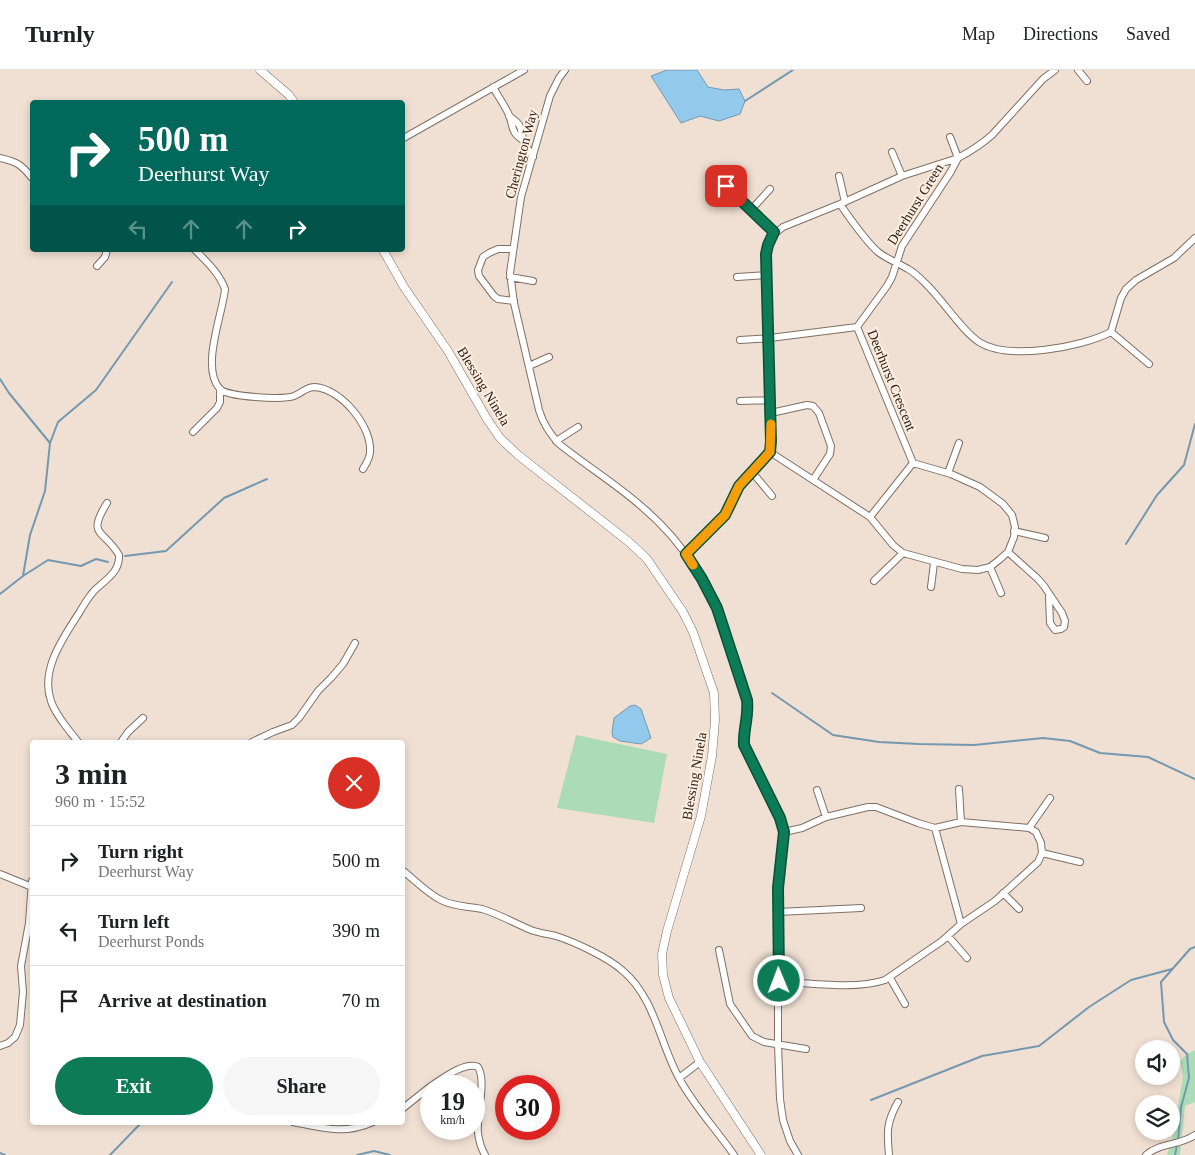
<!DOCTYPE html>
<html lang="en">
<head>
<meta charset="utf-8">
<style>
	body { margin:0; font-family:Georgia,serif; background:#f6f6f6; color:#202124; height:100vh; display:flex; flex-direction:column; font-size:19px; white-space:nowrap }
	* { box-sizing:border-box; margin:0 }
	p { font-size:16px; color:#757577 }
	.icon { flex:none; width:28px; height:28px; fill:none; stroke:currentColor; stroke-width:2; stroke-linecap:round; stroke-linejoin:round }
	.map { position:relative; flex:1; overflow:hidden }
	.sheet { position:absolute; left:30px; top:670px; width:375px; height:385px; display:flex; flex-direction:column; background:#fff; border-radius:5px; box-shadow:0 2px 8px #0003 }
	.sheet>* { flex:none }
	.guide { position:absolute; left:30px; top:30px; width:375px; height:152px; border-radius:5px; box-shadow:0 2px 8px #0003; background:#00695c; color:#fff; overflow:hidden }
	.fabs { position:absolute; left:1135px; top:970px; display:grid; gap:10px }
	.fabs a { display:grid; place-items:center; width:45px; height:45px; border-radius:50%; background:#fff; box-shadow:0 2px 8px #0003; font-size:25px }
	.speed { position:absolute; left:420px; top:1005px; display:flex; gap:10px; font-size:25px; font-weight:700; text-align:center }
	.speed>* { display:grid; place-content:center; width:65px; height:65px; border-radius:50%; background:#fff; box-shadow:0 2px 8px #0003; line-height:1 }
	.speed small { font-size:12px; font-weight:400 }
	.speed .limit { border:8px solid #d22; background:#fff; color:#111 }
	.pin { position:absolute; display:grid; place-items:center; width:42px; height:42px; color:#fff; margin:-21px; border-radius:10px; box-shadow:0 2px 8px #0006 }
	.me { position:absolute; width:55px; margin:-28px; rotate:359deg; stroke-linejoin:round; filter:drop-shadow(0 0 4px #0008) }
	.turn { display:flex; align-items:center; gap:18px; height:105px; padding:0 25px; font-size:22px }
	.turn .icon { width:65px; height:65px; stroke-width:2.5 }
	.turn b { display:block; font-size:35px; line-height:42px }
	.lanes { display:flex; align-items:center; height:48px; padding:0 25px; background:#0003; justify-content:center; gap:25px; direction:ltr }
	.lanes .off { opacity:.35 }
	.round { display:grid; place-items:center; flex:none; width:52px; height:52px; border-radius:26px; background:#f6f6f6 }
	.overview { display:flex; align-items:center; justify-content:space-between; height:85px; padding:0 25px }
	h1 { font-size:30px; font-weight:600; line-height:38px }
	.primary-button { display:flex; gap:10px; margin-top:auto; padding:10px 25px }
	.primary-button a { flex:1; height:58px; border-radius:30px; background:#0c7b56; color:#fff; font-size:20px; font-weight:600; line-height:58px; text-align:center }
	.primary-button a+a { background:#f6f6f6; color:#202124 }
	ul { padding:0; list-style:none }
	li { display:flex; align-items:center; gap:15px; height:70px; padding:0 25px; border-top:1px solid #e0e0e0 }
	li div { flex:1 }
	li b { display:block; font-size:19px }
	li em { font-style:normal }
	header { display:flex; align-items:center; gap:30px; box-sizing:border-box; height:70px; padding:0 25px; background:#fff; border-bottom:1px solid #e0e0e0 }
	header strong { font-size:24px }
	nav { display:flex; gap:28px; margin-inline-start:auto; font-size:18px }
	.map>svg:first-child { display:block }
	.green { fill:#acdcb5 }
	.water { fill:#93c9ed; stroke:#7498af }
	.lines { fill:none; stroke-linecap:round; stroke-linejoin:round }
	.stream { stroke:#7498af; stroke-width:2 }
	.minor-casing { stroke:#7e7064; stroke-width:8 }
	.tertiary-casing { stroke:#7e7064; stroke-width:9 }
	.minor { stroke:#fff; stroke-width:6 }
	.tertiary { stroke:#fff; stroke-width:8 }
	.route-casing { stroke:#085038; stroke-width:12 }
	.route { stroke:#0c7b56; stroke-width:9 }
	.slow { stroke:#f59e0b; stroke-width:9 }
	.labels { text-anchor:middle; stroke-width:4; stroke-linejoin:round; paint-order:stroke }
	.street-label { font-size:14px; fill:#2a241f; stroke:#feeee0 }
</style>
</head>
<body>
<header>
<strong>Turnly</strong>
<nav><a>Map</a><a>Directions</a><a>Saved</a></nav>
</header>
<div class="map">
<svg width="1195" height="1085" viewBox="0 0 1195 1085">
	<rect width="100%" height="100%" fill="#f0e0d3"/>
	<path class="green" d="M576,665L667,684L654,753L557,738Z
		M1195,980V1032L1185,1036L1180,1085H1167L1174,1061L1183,1006L1180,991L1187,984Z"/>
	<path class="water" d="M667,0H697L708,17L724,20L739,19L745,31L740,44L719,51L700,46L681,53L651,6Z
		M635,635L641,639L651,668L641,674L620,671L613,667L612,663L614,648L630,636Z"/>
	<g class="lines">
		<path class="stream" d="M745,31L793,0
			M0,309L9,323L50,373
			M1126,474L1157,425L1184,395L1195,354
			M125,486L166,481L224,428L267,409
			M23,506L30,465L45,421L50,373L58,352L96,320L172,212
			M0,524L23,506L48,490L81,496L96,489L108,492
			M772,623L833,665L879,672L919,674L974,675L1043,668L1070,671L1100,683L1148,687L1195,709
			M871,1030L982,986L1039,976L1089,937L1131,910L1172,899
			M1178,1070L1181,1037L1189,1008L1187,984L1173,970L1164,952L1161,912L1190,879L1195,877
			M0,1083L5,1085
			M110,1085L142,1052
			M357,1085L374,1081L390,1085
			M1175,1085L1177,1075"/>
		<defs>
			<path id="minor" d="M565,0L559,8L550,26L521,127L510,203L514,233L539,340C543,354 550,363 558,373C585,395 615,413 641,436C686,474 710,516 729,572C736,592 745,613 748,634C750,648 743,661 744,675L780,749L784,762L778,818V974L780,1029L783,1050L790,1071L798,1085
				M1078,0L1087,11
				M493,17C498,26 505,36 509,45C514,58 510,62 524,71
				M509,46C526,58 518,58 525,73C527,78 530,82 533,87
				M950,67L958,88
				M402,69L524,0
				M892,82L902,106
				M0,88C17,92 21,94 32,108
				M839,106L845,132
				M726,116L774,163
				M840,134C852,151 863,168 878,182C887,189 898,193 908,199C914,202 920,208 925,213C943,230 961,260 979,272C1008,291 1082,277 1111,262L1121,228L1126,219L1136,210L1174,188L1195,168
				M751,140L770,119
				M513,179H498L489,183L483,187L478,200L479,206L494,226L498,229L514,231
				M195,180C207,192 219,203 225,219C223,243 200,298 220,319C227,327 283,330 294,326C302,323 306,317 315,317C341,319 372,356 370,382C370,388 366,394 363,399
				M97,196L105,187L107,180
				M510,207L533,211
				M737,207L767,205
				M857,257L887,216L892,207L902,176L950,103L958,88
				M1111,262L1149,294
				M740,270L770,268L857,257
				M529,296L549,287
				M740,331L771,330
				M771,343L807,335L813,336L819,343L831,376L830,384L813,410
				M193,362L217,338L220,332V319
				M556,371L578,357
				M770,382L870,447L893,475L903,483L962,499L978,500L990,497L999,490L1008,482L1014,467L1015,457L1012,445L1003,434L980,417L951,404L913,393L857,257
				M752,402L772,426
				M948,403L959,373
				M870,447L913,393
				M1014,461L1045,468
				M1008,482L1038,509L1044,516L1062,543L1065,551L1064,557L1061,559L1055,560L1050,553L1049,527
				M686,484L725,445L739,416L770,382L771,343L766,184L772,166L783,157L840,134L902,106L958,88C971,81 982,74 992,65L1043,9L1055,0
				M990,497L1001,523
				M874,511L903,483
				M931,517L934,493
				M78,672C69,660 56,646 51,631C40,600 63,568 79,543C84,535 89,525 97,518C107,509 120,501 119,485C104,459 86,467 107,433
				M121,672L128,662L143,648
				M252,672L273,662L292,655L299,648L318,621L331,608L343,594L355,573
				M959,719L961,752
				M817,720L826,747
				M935,758L961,854
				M1029,758L1050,728
				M1042,783L1080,792
				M402,800C415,810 427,823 441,830C454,837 468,836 482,839C499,844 514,853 531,860C539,863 548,864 556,866C575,872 609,888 623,901C655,928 660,974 679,1008C694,1036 716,1059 734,1085
				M0,804L32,817
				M1003,823L1019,839
				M778,842L861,838
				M948,866L967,888
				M719,880L730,934L752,966L764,972L806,979
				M890,908L905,934
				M779,911C809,913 857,920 885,910L942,871L961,854L995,831L1038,792L1042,783L1041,773L1036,762L1029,758L961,752L935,758L918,753L876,737H868L826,747L802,758L784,762
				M0,976L8,973L15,967L20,955L23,922L21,896L29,853L32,811
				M679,1008L700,992
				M431,1016C442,1009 465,991 478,997C487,1012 476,1045 478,1063C479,1071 481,1078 485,1085
				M402,1039L431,1016
				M293,1052C323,1058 344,1065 373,1052
				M889,1085C887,1062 886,1053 898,1032
				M1146,1085C1161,1072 1180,1076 1195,1065"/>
			<path id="tertiary" d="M260,0L289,25L294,32
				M383,180L404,217L448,281L487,349L500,368L518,385L629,472L647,489L683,542L693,562L714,623L715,650L712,686L701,746L667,861L662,884L663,905L669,928L700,992L761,1085"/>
		</defs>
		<use href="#minor" class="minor-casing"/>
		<use href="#tertiary" class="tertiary-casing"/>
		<use href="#minor" class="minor"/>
		<use href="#tertiary" class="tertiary"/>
	</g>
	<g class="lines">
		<defs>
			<path id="route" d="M726,116L774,162L768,175L766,184L771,371L770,382L739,416L725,445L686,484L702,509L717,538L747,630C749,646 743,660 744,675L780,748L784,762L778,818L779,911"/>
		</defs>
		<use href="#route" class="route-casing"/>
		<use href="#route" class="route"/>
		<path class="slow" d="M693,495L686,484L725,445L739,416L770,382L771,354"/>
	</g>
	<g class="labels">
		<g class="street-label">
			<text transform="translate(521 84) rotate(-75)" y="5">Cherington Way</text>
			<text transform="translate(915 134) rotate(-58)" y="5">Deerhurst Green</text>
			<text transform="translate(892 310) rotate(68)" y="5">Deerhurst Crescent</text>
			<text transform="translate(484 316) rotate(59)" y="5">Blessing Ninela</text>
			<text transform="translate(694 706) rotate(-80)" y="5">Blessing Ninela</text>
		</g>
	</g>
</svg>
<div class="fabs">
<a><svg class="icon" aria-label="sound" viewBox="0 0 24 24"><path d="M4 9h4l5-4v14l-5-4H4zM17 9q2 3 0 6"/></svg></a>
<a><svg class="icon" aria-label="layers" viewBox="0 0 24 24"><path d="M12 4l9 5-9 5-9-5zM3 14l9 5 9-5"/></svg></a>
</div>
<div class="speed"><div>19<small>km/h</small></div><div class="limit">30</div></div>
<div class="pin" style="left:726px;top:116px;background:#d93025"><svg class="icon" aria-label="arrive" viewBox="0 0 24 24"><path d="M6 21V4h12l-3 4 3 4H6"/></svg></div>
<svg class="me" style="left:779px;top:911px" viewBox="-20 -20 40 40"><circle r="17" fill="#0c7b56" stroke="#fff" stroke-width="3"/><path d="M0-11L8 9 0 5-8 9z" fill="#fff"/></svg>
<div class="guide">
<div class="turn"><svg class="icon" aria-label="right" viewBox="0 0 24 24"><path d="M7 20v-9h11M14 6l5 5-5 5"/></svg><div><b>500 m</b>Deerhurst Way</div></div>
<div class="lanes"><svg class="icon off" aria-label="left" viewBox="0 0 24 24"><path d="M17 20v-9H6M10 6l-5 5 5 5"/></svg><svg class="icon off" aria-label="ahead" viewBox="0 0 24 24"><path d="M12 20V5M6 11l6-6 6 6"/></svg><svg class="icon off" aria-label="ahead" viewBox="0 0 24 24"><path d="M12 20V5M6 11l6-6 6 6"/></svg><svg class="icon" aria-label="right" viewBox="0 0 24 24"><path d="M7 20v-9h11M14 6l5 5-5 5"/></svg></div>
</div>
<section class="sheet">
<div class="overview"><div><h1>3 min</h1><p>960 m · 15:52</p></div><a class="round" style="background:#d93025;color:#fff"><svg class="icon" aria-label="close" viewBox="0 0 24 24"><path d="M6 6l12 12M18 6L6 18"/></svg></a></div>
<ul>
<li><svg class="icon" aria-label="right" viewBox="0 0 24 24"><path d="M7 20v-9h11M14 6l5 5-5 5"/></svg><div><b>Turn right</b><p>Deerhurst Way</p></div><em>500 m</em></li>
<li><svg class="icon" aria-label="left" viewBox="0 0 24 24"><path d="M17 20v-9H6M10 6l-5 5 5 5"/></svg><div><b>Turn left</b><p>Deerhurst Ponds</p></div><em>390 m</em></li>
<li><svg class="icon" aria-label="arrive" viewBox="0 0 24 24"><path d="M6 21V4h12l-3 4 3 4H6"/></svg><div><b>Arrive at destination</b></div><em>70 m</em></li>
</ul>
<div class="primary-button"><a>Exit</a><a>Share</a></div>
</section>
</div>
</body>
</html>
